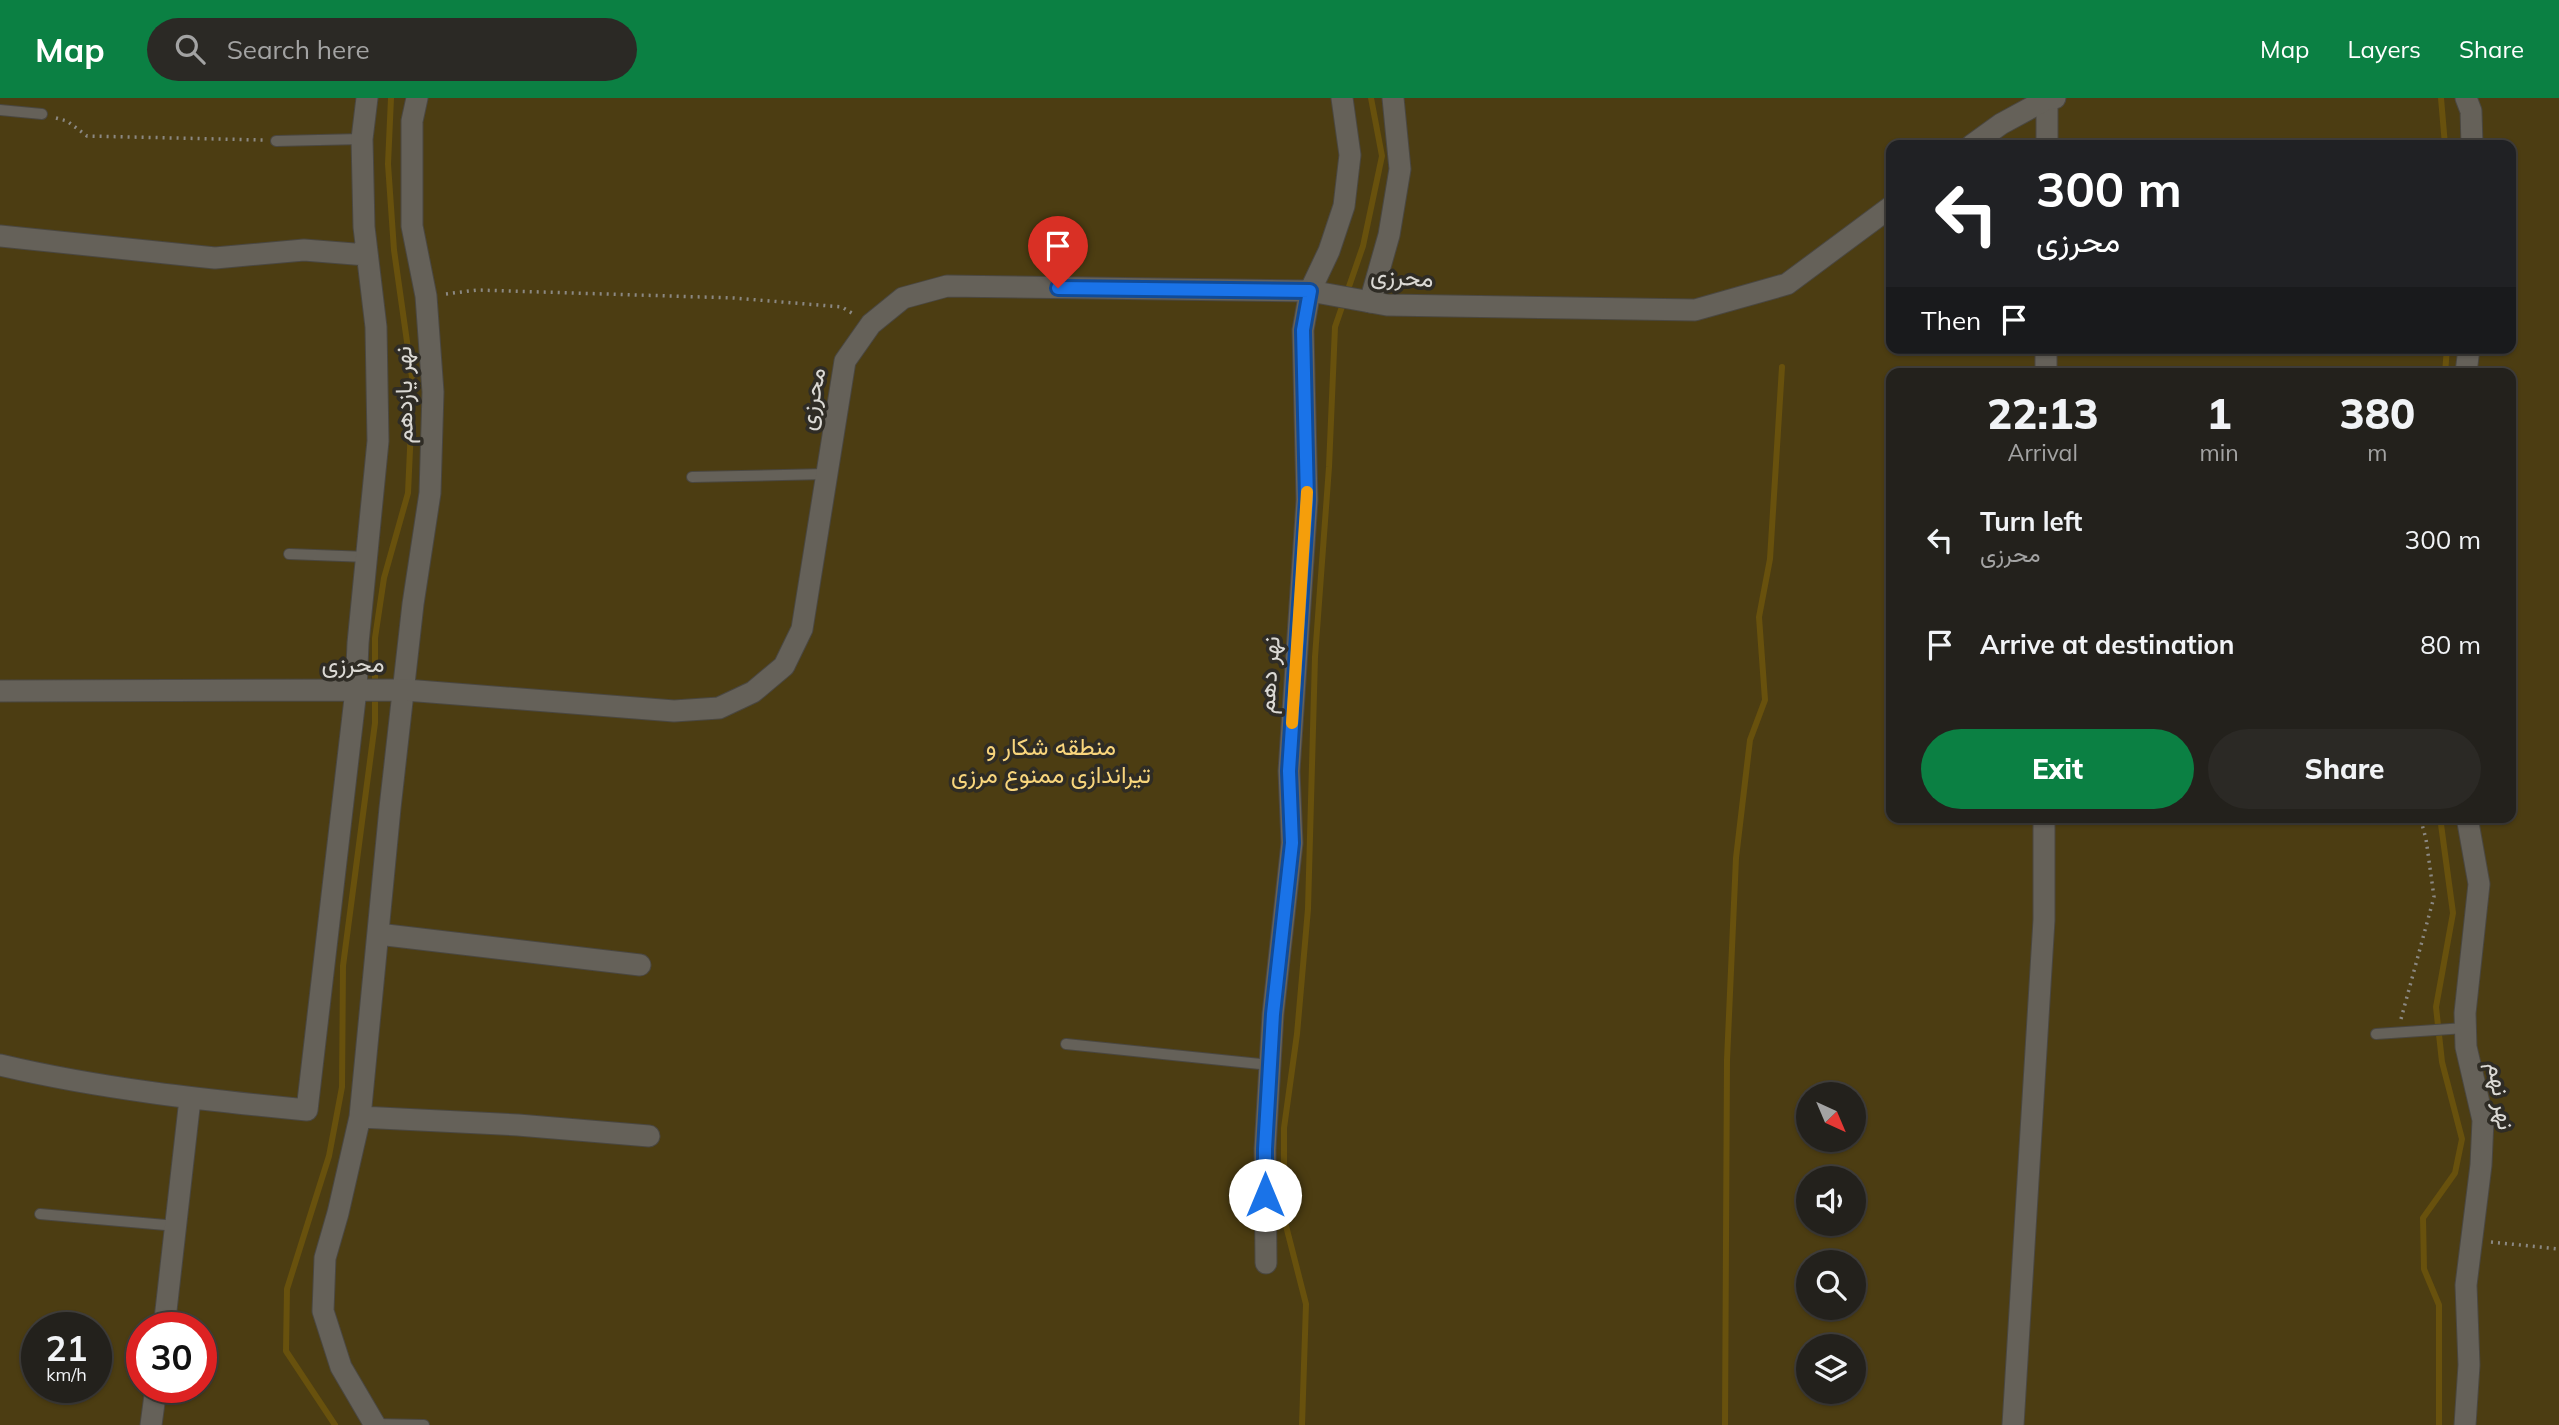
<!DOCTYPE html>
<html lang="en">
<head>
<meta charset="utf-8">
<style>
	body { margin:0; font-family:Mulish,Vazirmatn,sans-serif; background:#2b2925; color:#f1f3f6; height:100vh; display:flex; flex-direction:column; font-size:26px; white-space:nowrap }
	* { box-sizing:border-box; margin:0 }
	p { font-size:23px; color:#a3a3a3 }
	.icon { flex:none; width:38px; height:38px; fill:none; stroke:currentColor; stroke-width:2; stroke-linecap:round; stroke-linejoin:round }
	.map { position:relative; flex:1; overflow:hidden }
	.sheet { position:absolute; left:1886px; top:270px; width:630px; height:455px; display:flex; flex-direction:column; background:#23211c; border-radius:14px; box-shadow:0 2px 5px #0004,0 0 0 2px #403e3b }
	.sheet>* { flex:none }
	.hud { position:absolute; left:1886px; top:42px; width:630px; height:214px; border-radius:14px; box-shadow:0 2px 5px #0004,0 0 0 2px #403e3b; background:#202124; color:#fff; overflow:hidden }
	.needle { width:46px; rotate:136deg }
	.buttons { position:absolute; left:1796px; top:984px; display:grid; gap:14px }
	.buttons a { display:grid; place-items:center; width:70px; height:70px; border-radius:50%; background:#23211c; box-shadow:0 2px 5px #0004,0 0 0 2px #403e3b; font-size:35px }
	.speed { position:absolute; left:21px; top:1214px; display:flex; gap:14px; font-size:35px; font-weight:700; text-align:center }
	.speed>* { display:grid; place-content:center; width:91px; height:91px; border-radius:50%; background:#23211c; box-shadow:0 2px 5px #0004,0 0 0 2px #403e3b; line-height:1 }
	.speed small { font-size:18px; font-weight:400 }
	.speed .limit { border:10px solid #d22; background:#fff; color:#111 }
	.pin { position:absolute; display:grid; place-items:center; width:60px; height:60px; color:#fff; margin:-72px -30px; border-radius:50% 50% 50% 0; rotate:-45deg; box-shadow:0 0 7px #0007 }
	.pin .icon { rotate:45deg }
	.me { position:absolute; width:77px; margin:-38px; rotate:0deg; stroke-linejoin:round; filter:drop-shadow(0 0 5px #0008) }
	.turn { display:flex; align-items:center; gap:24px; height:147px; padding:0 35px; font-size:32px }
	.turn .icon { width:91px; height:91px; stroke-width:2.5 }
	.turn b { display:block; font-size:49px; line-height:60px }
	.then { display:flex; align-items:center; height:66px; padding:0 35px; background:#0003; gap:14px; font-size:26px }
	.eta { display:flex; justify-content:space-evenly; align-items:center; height:119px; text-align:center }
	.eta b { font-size:42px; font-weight:800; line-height:49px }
	.action { display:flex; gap:14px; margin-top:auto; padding:14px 35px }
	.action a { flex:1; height:80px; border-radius:42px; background:#0b8043; color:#fff; font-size:28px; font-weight:800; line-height:80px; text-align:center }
	.action a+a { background:#2b2925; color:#f1f3f6 }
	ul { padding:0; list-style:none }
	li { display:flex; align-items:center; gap:21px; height:105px; padding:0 35px }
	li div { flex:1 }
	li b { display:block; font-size:26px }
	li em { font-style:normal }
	header { display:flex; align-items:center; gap:42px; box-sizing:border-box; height:98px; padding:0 35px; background:#0b8043; color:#fff }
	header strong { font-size:33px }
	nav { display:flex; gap:38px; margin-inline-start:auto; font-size:24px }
	.search { width:490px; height:63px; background:#2b2925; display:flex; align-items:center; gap:18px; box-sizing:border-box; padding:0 24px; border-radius:38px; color:#a3a3a3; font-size:26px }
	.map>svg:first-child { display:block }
	.green { fill:#4c3d12; fill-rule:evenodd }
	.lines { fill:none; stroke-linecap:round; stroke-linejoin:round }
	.stream { stroke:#68510d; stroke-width:6 }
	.service-casing { stroke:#4a4741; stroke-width:12 }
	.minor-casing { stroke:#4a4741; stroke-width:23 }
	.tertiary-casing { stroke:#4a4741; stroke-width:23 }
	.path { stroke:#8b8882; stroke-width:3.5; stroke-dasharray:2 5; stroke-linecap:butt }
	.service { stroke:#656159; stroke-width:10 }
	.minor { stroke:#656159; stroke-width:21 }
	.tertiary { stroke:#656159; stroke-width:21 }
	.route-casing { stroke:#114b97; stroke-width:18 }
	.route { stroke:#1a73e8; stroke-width:12 }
	.slow { stroke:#f59e0b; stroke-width:12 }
	.labels { text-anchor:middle; stroke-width:7; stroke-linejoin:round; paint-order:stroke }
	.street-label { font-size:24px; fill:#dbd9d4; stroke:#2f2c25 }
	.park-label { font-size:24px; fill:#f8d57c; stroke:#2f2c25 }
</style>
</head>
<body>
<header>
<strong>Map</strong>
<div class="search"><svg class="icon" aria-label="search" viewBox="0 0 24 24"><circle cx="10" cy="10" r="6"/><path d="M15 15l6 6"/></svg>Search here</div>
<nav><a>Map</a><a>Layers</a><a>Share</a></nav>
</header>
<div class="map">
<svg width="2559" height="1327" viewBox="0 0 2559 1327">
	<rect width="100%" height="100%" fill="#2f2c25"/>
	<path class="green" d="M0,0H2559V1327H0ZM1892,47H2511V250H1892ZM1892,275H2511V719H1892ZM1808,996H1853V1041H1808ZM1808,1080H1853V1125H1808ZM1808,1164H1853V1209H1808ZM37,1230H96V1290H37ZM142,1230H201V1290H142ZM1808,1248H1853V1293H1808Z"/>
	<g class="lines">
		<path class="stream" d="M2441,0L2445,47
			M2445,275L2447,250
			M335,1327L286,1253L287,1191L329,1058L342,989L343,868L375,625V540L384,480L408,395L413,286L394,152L388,66L391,0
			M1302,1327L1306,1206L1284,1120V1030L1297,936L1308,811L1315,559L1329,369L1335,229L1363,148L1382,58L1371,0
			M1725,1327L1727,962L1736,760L1750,642L1765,602L1759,519L1770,461L1782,269
			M2439,1327V1207L2424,1171L2423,1120L2455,1075L2462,1041L2442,964L2436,909L2453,815L2440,719"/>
		<defs>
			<path id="service" d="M0,12L42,16
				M276,43L362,41
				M692,379L826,376
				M289,456L368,459
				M2376,936L2465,930
				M1066,946L1270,967
				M40,1116L177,1128
				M375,1326L424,1327"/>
			<path id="minor" d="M417,0L412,23V128L426,198L433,294L430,395L413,506L390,710L360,1019L518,1027L649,1038
				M2466,0L2471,13L2472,47
				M2047,47V0
				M0,138L215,160L304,152L367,157
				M1370,204L1389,137L1400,71L1393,0
				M2046,275V250
				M2466,275L2469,250
				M378,836L640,867
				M0,967C101,991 204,1002 307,1012L356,592L358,545L378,343L376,229L364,129L362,41L367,0
				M360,1019L338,1115L325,1160L323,1213L341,1269L375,1327
				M1266,1165L1265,1051L1273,916L1292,745L1289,673L1307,402L1303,232L1310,193L1329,153L1344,108L1350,57L1342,0
				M164,1230L190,1001
				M151,1327L156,1290
				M2013,1327L2044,822V719
				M2465,1327L2469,1267L2466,1187L2481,1067L2483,1022L2466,949L2465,915L2479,786L2467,719"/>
			<path id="tertiary" d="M1972,47L2001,26L2047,1L2055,0
				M0,593L405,592L674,613L719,610L753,594L784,568L802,531L845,263L871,226L903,200L947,188L1310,193L1387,207L1695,212L1787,186L1892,108"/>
		</defs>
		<use href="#service" class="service-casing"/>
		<use href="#minor" class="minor-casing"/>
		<use href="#tertiary" class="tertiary-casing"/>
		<path class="path" d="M56,20L67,23L87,38L263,42
			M446,196L477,192L734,200L842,209L855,217
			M2401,921L2434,799L2426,741L2420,719
			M2491,1144L2559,1151"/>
		<use href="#service" class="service"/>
		<use href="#minor" class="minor"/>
		<use href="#tertiary" class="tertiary"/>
	</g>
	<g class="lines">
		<defs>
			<path id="route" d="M1058,190L1310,193L1303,232L1307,402L1289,673L1292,745L1273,916L1265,1051V1097"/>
		</defs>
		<use href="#route" class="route-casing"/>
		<use href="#route" class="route"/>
		<path class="slow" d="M1292,625L1307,394"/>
	</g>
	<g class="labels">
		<g class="street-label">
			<text transform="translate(1402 179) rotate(4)" y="8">محرزی</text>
			<text transform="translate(404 297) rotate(-91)" y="8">نهر یازدهم</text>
			<text transform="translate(812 301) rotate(-80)" y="8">محرزی</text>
			<text x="353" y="574">محرزی</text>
			<text transform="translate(1269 577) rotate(-86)" y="8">نهر دهم</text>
			<text transform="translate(2501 998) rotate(81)" y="8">نهر نهم</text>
		</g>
		<g class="park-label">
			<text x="1051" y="657">منطقه شکار و<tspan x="1051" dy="28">تیراندازی ممنوع مرزی</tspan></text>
		</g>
	</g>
</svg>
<div class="buttons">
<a><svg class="needle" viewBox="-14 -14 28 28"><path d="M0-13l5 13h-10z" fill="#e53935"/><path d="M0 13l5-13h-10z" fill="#a3a3a3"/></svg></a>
<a><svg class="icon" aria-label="sound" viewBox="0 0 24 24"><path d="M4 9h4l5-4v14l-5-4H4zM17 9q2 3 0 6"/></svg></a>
<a><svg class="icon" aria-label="search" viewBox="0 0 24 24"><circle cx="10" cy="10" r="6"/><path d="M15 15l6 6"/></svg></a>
<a><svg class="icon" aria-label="layers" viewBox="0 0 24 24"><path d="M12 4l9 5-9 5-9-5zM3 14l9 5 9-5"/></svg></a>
</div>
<div class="speed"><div>21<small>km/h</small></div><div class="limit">30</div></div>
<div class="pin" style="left:1058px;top:190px;background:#d93025"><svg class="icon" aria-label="arrive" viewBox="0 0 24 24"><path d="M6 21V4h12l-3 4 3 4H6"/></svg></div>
<svg class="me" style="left:1265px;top:1097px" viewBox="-20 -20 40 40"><circle r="19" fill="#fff"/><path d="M0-13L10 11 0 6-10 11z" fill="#1a73e8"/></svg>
<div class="hud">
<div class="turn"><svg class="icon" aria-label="left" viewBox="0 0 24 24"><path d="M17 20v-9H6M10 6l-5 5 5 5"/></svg><div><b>300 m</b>محرزی</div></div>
<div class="then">Then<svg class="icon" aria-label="arrive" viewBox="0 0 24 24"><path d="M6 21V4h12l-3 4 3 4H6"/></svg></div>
</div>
<section class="sheet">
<div class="eta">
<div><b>22:13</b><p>Arrival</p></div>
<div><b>1</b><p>min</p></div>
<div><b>380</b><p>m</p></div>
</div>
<ul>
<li><svg class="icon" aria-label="left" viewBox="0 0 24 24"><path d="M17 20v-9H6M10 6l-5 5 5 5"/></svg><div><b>Turn left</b><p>محرزی</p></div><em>300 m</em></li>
<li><svg class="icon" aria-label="arrive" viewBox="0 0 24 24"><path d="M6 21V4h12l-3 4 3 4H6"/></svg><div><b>Arrive at destination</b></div><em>80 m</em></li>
</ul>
<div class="action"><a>Exit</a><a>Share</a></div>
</section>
</div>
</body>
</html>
